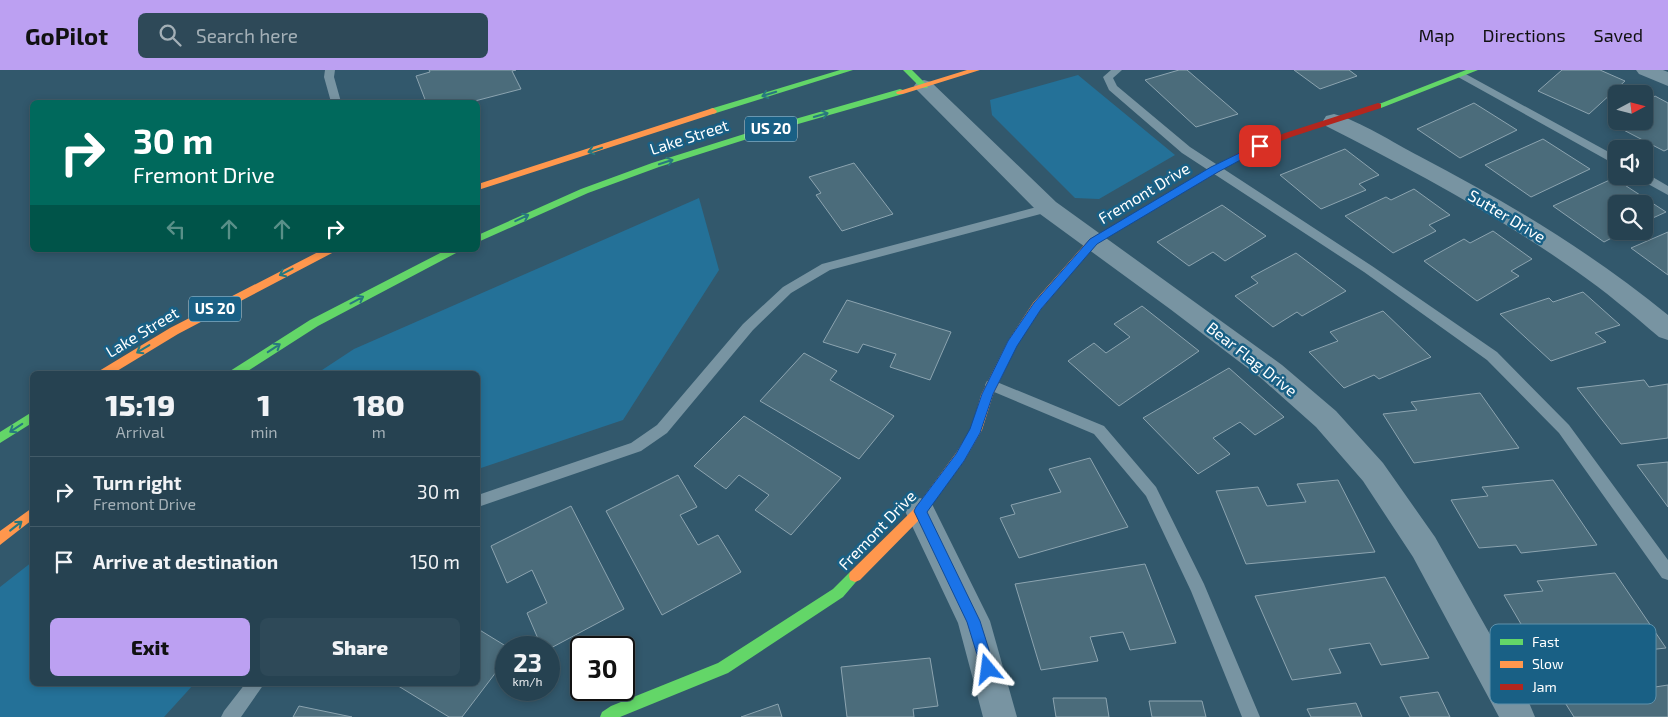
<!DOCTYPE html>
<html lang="en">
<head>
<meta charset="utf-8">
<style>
	body { margin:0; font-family:"Exo 2",sans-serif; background:#2e4958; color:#f1f3f6; height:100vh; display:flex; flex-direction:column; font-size:19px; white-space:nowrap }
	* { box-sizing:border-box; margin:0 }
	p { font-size:16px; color:#a4b0b7 }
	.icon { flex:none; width:28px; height:28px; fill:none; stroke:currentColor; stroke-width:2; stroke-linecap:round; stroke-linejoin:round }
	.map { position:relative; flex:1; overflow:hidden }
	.sheet { position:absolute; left:30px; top:301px; width:450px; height:315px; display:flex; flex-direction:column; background:#264251; border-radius:8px; box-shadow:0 2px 8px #0003,0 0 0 1px #425b68 }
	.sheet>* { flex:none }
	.top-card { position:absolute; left:30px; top:30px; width:450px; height:152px; border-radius:8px; box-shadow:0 2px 8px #0003,0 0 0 1px #425b68; background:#00695c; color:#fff; overflow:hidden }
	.needle { width:32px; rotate:83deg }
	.tools { position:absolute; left:1608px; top:15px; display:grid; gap:10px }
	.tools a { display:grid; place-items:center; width:45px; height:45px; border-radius:8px; background:#264251; box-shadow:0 2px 8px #0003,0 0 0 1px #425b68; font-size:25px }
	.speed { position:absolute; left:495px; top:566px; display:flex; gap:10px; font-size:25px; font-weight:700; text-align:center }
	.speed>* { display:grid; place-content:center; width:65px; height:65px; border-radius:50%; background:#264251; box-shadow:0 2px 8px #0003,0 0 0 1px #425b68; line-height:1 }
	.speed small { font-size:12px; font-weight:400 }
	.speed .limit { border:2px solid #111; border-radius:8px; background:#fff; color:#111 }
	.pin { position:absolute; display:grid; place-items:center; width:42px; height:42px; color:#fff; margin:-21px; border-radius:10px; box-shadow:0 2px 8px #0006 }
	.me { position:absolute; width:55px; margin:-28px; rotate:344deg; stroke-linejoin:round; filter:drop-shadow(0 0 4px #0008) }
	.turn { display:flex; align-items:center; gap:18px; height:105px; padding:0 20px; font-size:22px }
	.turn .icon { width:65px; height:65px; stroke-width:2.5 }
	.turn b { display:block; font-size:35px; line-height:42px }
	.lanes { display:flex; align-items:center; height:48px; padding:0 20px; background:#0003; justify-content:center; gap:25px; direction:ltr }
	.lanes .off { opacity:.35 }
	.eta { display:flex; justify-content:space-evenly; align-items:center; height:85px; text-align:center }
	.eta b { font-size:30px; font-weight:800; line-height:35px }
	.action { display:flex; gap:10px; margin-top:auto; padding:10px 20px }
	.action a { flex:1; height:58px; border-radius:8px; background:#bca0f2; color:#111; font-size:20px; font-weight:800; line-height:58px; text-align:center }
	.action a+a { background:#2e4958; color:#f1f3f6 }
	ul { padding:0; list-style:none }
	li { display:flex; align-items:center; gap:15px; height:70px; padding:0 20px; border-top:1px solid #425b68 }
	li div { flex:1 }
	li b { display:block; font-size:19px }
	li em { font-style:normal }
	header { display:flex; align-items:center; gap:30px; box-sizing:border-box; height:70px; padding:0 25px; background:#bca0f2; color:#111 }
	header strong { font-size:24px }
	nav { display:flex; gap:28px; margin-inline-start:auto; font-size:18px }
	.search { width:350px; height:45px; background:#2e4958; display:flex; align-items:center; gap:12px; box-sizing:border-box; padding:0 18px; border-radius:8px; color:#a4b0b7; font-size:19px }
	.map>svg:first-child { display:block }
	.green { fill:#247198 }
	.building { fill:#4b6c7b; stroke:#8ca4b0 }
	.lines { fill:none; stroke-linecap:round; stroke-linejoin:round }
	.lane { fill:#7894a2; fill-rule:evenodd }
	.street { fill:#7894a2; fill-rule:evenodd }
	.fast { fill:#63d668; fill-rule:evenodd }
	.slow { fill:#ff974d; fill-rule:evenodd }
	.jam { fill:#b3261e; fill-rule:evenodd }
	.oneway { stroke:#28787f }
	.route { fill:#1a73e8; stroke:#114b97 }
	.labels { text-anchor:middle; stroke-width:5; stroke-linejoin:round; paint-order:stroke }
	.shield { fill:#196085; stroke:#bacfda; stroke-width:1 }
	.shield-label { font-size:15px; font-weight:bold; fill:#fff }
	.street-label { font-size:16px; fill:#fff; stroke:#196085 }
	.key { fill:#196085; stroke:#5e90aa; stroke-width:1 }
	.key-label { font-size:14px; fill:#fff }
</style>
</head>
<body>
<header>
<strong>GoPilot</strong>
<div class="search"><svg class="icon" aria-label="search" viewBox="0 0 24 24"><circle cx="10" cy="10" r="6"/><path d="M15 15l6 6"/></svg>Search here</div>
<nav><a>Map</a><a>Directions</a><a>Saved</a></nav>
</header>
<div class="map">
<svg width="1668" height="647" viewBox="0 0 1668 647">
	<rect width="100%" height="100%" fill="#32586c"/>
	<path class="green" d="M1078,5L1175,85L1099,129L1075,128L992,45L990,30Z
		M699,128L719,200L623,350L478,399V304H316L354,279Z
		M32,492V614H194L164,647H0V517Z"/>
	<path class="building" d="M429,0H516L512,1L521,19L471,32H426L416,6L430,2Z
		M1179,0H1187L1238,44L1196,57L1145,10Z
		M1294,0H1349L1357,6L1320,19Z
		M1562,0H1600L1625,11L1589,44L1538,21Z
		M1655,26L1668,33V79L1664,81L1612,54L1616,51H1644V34Z
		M1474,33L1517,60L1460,88L1417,59Z
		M1543,69L1590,99L1531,127L1485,95Z
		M1345,79L1379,105L1359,114L1366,120L1321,139L1280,105Z
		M854,93L893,144L842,161L816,125L821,123L809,107Z
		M1614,108L1666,142L1644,152V134H1616V161H1625L1604,172L1553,136Z
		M1414,119L1450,145L1429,155L1436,161L1393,183L1345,146L1386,127L1391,130Z
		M1222,135L1266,166L1225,191L1213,182L1189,196L1157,172Z
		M1493,161L1532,189L1511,201L1519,206L1477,231L1424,191L1464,169L1470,173Z
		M1668,162V205L1631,178Z
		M1296,183L1346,221L1302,246L1297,242L1273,257L1235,226L1258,213L1251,207Z
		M1583,222L1620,255L1595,263L1606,272L1551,291L1500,244L1549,228L1553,232Z
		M847,230L951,262L930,310L890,297L896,284L863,274L858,283L823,272Z
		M1142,236L1199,281L1119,336L1068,291L1094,273L1106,283L1130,267L1114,254Z
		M1383,241L1431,287L1379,309L1374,305L1344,318L1309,282L1338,271L1330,262Z
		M804,283L837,301L830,310L894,346L859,389L760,331Z
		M1229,298L1284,347L1255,365L1240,352L1213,368L1230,384L1198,404L1143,348Z
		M1644,310L1649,317L1668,314V368L1621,374L1577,318Z
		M1480,323L1519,378L1414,393L1383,344L1417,340L1411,332Z
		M744,346L841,408L791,465L755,440L769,425L739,405L726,419L694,396Z
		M1090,388L1128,457L1019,488L1000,448L1015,444L1011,435L1061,422L1049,399Z
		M1668,392V437L1637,395Z
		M678,405L697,437L680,445L698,475L718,465L741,502L662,545L606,441Z
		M1338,410L1375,482L1246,494L1216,421L1258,417L1267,436L1306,432L1297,414Z
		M1553,410L1597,475L1521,483L1516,475L1479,478L1451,430L1488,426L1482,417Z
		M571,436L624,539L549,579V578H542L527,543L547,533L532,500L507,513L491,476Z
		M1145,494L1176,573L1130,580L1123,562L1090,567L1098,591L1041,600L1015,514Z
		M1615,503L1666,578L1585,587L1580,578L1538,583L1504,525L1543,521L1537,511Z
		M1385,507L1429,588L1381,595L1370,573L1329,579L1341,603L1292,610L1255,526Z
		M478,559L509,578H506V589L462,647H449L395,614H478Z
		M930,588L938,636L913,639L914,647H847L841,597Z
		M1668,615V647H1574L1564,631Z
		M1438,622L1450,647H1410L1400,627Z
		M1053,628H1106L1109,647H1056Z
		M1149,631H1202L1206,647H1152Z
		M1356,633L1362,647H1311L1307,639Z
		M778,634L782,647H741Z
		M299,636L352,647H293Z"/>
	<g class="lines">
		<path class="lane" d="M325,0H335L334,7L341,32H331L324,7Z
			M1111,0H1122L1113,8L1117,16L1190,77L1372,196L1497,282L1569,355L1668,490V510L1662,508L1559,363L1487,290L1364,202L1182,83L1109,20L1103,7Z
			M1462,2L1616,86V95L1458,7L1457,5Z
			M1644,102L1668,116V125L1639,109L1637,106H1644Z
			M1048,134L1052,135L1054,138L1052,141L830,200L791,223L753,260L667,363L641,381L478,437V425L631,373L657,355L743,254L783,217L822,194Z
			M992,310L1104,356L1156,417L1204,514L1260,647H1242L1191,521L1146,426L1094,364L987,319L985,315L987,311Z
			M245,614H264L241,647H221L224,641Z"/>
		<path class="street" d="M1636,0H1663L1668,2V16L1639,4Z
			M924,10L931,12L1056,132L1282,295L1336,341L1383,393L1435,467L1530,635L1535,647H1499L1413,487L1363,411L1316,357L1262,309L1170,239L1040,144L917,20L914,16L917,12Z
			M1334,44C1360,51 1394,73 1419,86C1507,132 1591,182 1668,245V270L1659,267C1632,244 1605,221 1576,201C1497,145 1412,100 1326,56L1323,51L1326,46Z
			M920,428L931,432L990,551L1017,647H983L958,553L905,441L909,432Z"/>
		<path class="fast" d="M840,0H853L716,43L713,44L709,41L710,39Z
			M903,0H912L928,16L927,18H921Z
			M1466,0H1478L1381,38H1375L1374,36Z
			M900,19L903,20V24L763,64L659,97L588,123L478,172V165L581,119L652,93L757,60Z
			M446,180H459L458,182L318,256L243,304H229L230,301L310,250Z
			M32,342V353L0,373V362Z
			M855,500L860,502L861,506L843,527L728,603L620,647H600L602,642L611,636L718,593L833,519L850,502Z"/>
		<path class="slow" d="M967,0H980L903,24H897L896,22Z
			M713,38L717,41L716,43L478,120V114Z
			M1088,174L1093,177L1092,179L1041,239L1016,276L993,325L982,360L964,391L924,445L860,510L855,512L850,510L849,506L850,502L916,437L956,383L971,359L981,325L1008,271L1033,233L1084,175Z
			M322,180H335L334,182L178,264L112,304H98L99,301L170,258Z
			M32,438V450L0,475V461Z"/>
		<path class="jam" d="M1378,33L1381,34V38L1291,67L1249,84L1096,173L1092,179L1088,180L1083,177L1090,169L1243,80L1285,63Z"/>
	</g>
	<defs><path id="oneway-shaft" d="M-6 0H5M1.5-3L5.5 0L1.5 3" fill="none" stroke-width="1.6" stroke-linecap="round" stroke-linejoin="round" transform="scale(1.25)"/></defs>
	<g class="oneway">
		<use href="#oneway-shaft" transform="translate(769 24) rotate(163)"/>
		<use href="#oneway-shaft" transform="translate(821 45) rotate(-16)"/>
		<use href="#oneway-shaft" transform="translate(595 80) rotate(162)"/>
		<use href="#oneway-shaft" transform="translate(666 92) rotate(-18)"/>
		<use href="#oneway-shaft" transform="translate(522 148) rotate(-25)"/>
		<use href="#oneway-shaft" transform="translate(286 202) rotate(153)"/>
		<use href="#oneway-shaft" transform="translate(357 230) rotate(-28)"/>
		<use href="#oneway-shaft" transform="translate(274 278) rotate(-33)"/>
		<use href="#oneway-shaft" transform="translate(143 279) rotate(149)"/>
		<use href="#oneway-shaft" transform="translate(16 358) rotate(147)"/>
		<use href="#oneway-shaft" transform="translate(16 456) rotate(-38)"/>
	</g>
	<path class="route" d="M1260,73L1263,74V78L1218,102L1097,174L1041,239L1017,276L993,324L980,363L964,391L927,442L980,551L995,599L993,604L988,606L983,604L967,552L914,441L916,437L956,384L970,359L982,324L1008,271L1034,233L1090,169L1211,97Z"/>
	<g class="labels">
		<g class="shield">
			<rect x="745" y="46.5" width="52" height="25" rx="4"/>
			<rect x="189" y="226.5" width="52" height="25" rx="4"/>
		</g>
		<g class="shield-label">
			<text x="771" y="64">US 20</text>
			<text x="215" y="244">US 20</text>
		</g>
		<g class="street-label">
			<text transform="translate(689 67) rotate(-18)" y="6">Lake Street</text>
			<text transform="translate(1144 123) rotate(-31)" y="6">Fremont Drive</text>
			<text transform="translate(1507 146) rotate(31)" y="6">Sutter Drive</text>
			<text transform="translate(142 262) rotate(-31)" y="6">Lake Street</text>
			<text transform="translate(1252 289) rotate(38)" y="6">Bear Flag Drive</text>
			<text transform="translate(877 460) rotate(-46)" y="6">Fremont Drive</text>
		</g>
	</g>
	<rect x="1490" y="554" width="166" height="80" rx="8" class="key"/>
	<rect x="1500" y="569" width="23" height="6" fill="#63d668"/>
	<rect x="1500" y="591" width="23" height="7" fill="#ff974d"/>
	<rect x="1500" y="614" width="23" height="6" fill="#b3261e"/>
	<g class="key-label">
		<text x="1532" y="577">Fast</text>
		<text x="1532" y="599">Slow</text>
		<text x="1532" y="622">Jam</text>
	</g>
</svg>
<div class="tools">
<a><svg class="needle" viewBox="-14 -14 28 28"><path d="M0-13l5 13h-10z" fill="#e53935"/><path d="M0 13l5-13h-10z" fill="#a4b0b7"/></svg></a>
<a><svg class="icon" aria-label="sound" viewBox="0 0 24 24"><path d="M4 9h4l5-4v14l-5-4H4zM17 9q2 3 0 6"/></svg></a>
<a><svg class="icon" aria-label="search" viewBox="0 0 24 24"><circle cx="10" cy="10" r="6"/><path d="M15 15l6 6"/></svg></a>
</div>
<div class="speed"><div>23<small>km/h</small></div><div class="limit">30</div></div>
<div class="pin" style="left:1260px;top:76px;background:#d93025"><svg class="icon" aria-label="arrive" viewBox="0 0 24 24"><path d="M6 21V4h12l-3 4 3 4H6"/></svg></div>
<svg class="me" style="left:988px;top:599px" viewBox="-20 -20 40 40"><path d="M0-17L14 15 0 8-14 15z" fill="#1a73e8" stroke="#fff" stroke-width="4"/></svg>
<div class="top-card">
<div class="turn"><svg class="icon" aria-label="right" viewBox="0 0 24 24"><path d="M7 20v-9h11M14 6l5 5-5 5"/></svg><div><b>30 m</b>Fremont Drive</div></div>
<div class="lanes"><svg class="icon off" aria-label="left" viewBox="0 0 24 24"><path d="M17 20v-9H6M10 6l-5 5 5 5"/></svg><svg class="icon off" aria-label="ahead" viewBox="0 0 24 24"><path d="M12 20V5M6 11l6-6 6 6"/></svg><svg class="icon off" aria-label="ahead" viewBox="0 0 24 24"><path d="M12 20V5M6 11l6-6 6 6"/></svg><svg class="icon" aria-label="right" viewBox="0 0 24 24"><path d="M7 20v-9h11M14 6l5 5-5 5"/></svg></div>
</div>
<section class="sheet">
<div class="eta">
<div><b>15:19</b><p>Arrival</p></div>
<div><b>1</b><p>min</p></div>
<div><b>180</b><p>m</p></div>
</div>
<ul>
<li><svg class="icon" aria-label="right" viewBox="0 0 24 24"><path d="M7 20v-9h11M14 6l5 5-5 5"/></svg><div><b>Turn right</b><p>Fremont Drive</p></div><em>30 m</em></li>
<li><svg class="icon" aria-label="arrive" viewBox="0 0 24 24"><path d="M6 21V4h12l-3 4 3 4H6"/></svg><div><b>Arrive at destination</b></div><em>150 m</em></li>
</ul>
<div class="action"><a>Exit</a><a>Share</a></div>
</section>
</div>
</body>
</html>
